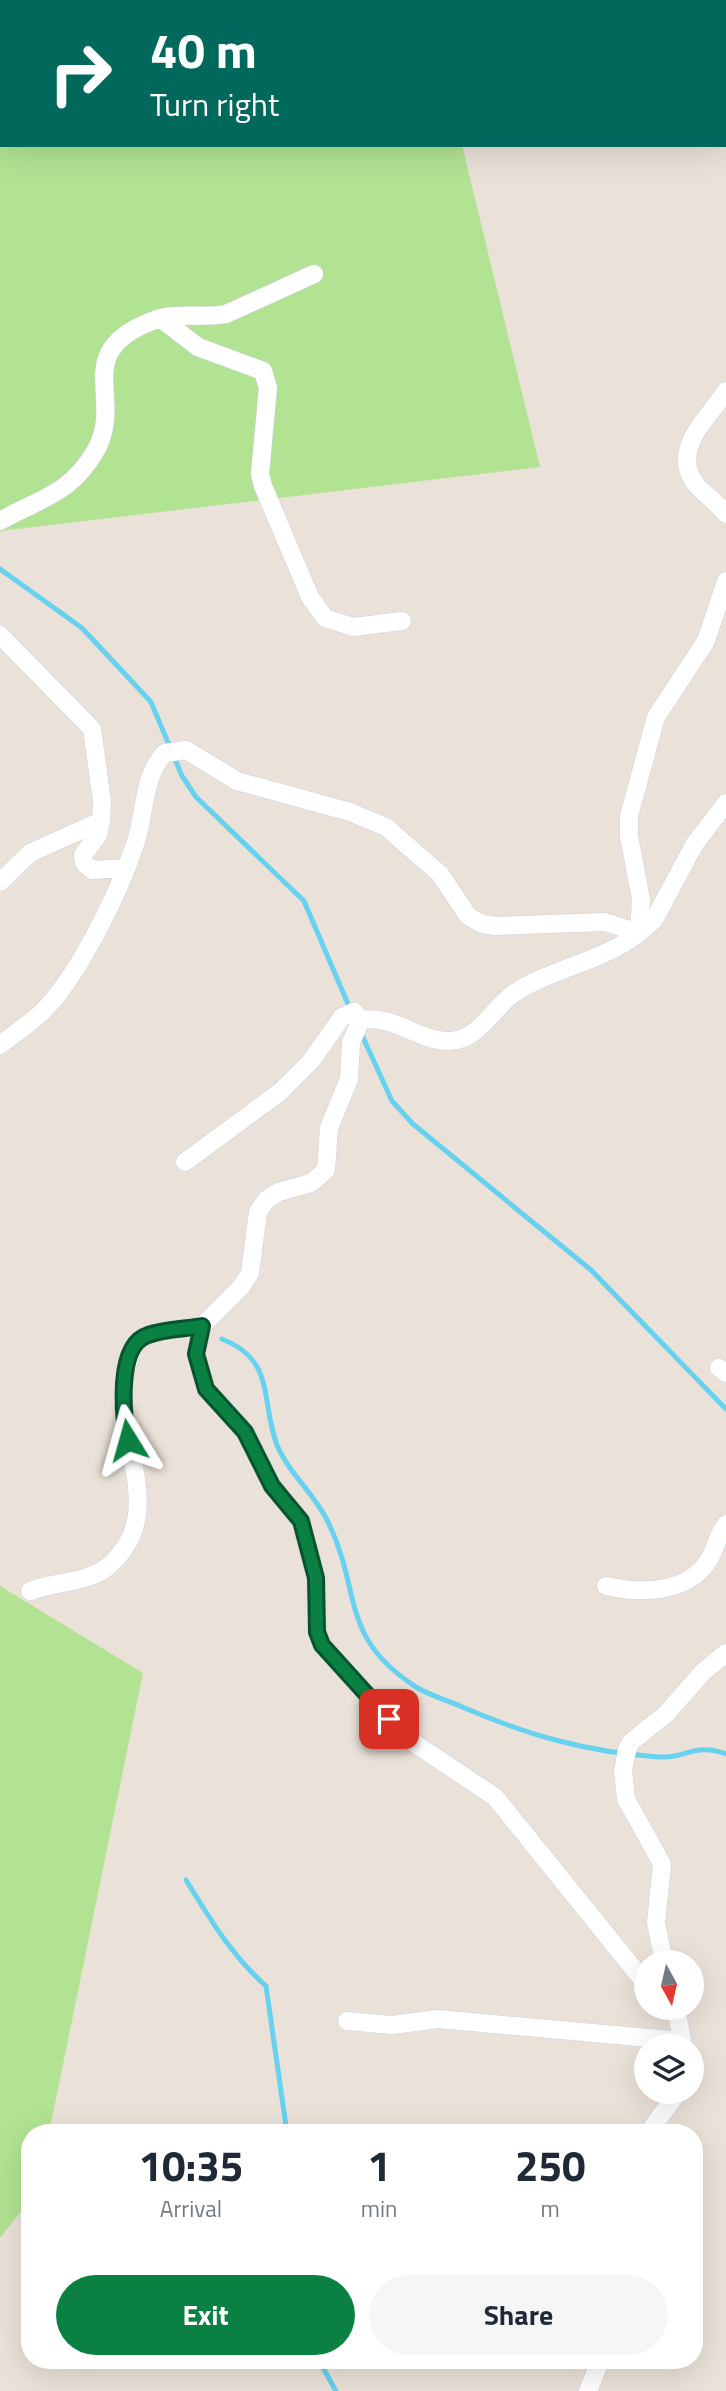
<!DOCTYPE html>
<html lang="en">
<head>
<meta charset="utf-8">
<style>
	body { margin:0; font-family:"Titillium Web",sans-serif; background:#f6f6f7; color:#1f2937; height:100vh; display:flex; flex-direction:column; font-size:26px; white-space:nowrap }
	* { box-sizing:border-box; margin:0 }
	p { font-size:23px; color:#747a83 }
	.icon { flex:none; width:38px; height:38px; fill:none; stroke:currentColor; stroke-width:2; stroke-linecap:round; stroke-linejoin:round }
	.map { position:relative; flex:1; overflow:hidden }
	.drawer { position:absolute; left:21px; top:2124px; width:682px; height:245px; display:flex; flex-direction:column; background:#fff; border-radius:28px; box-shadow:0 7px 28px #0002 }
	.drawer>* { flex:none }
	.banner { position:absolute; left:0px; top:0px; width:726px; height:147px; box-shadow:0 7px 28px #0002; background:#00695c; color:#fff; overflow:hidden }
	.needle { width:46px; rotate:172deg }
	.fabs { position:absolute; left:634px; top:1950px; display:grid; gap:14px }
	.fabs a { display:grid; place-items:center; width:70px; height:70px; border-radius:50%; background:#fff; box-shadow:0 7px 28px #0002; font-size:35px }
	.pin { position:absolute; display:grid; place-items:center; width:60px; height:60px; color:#fff; margin:-30px; border-radius:14px; box-shadow:0 4px 10px #0006 }
	.me { position:absolute; width:77px; margin:-38px; rotate:352deg; stroke-linejoin:round; filter:drop-shadow(0 0 5px #0008) }
	.turn { display:flex; align-items:center; gap:24px; height:147px; padding:0 35px; font-size:32px }
	.turn .icon { width:91px; height:91px; stroke-width:2.5 }
	.turn b { display:block; font-size:49px; line-height:60px }
	.eta { display:flex; justify-content:space-evenly; align-items:center; height:119px; text-align:center }
	.eta b { font-size:42px; font-weight:700; line-height:49px }
	.cta { display:flex; gap:14px; margin-top:auto; padding:14px 35px }
	.cta a { flex:1; height:80px; border-radius:42px; background:#0b8043; color:#fff; font-size:28px; font-weight:700; line-height:80px; text-align:center }
	.cta a+a { background:#f6f6f7; color:#1f2937 }
	.map>svg:first-child { display:block }
	.green { fill:#b1e392 }
	.lines { fill:none; stroke-linecap:round; stroke-linejoin:round }
	.stream { stroke:#67d1f0; stroke-width:5 }
	.minor-casing { stroke:#cdd2e1; stroke-width:19 }
	.minor { stroke:#fff; stroke-width:18 }
	.route-casing { stroke:#07532c; stroke-width:18 }
	.route { stroke:#0b8043; stroke-width:12 }
</style>
</head>
<body>
<div class="map">
<svg width="726" height="2391" viewBox="0 0 726 2391">
	<rect width="100%" height="100%" fill="#eae2d8"/>
	<path class="green" d="M0,0H427L2,2V145H462L540,467L0,531Z
		M0,1586L143,1673L49,2133H30V2200L0,2238Z"/>
	<g class="lines">
		<path class="stream" d="M0,569L82,628L151,702L182,776L196,797L304,901L351,1011
			M361,1033L392,1101L413,1124L591,1270L726,1409
			M222,1339C276,1360 260,1400 277,1445C289,1474 316,1495 329,1524C362,1593 339,1637 416,1687C429,1695 446,1700 460,1706C527,1735 586,1752 659,1757C685,1759 695,1742 726,1754
			M186,1880C210,1919 232,1956 266,1986L287,2133
			M313,2361L323,2368L336,2391"/>
		<defs>
			<path id="minor" d="M580,2L581,0
				M724,120L726,130
				M160,318L198,347L263,371L268,388L260,474L263,486L310,597L325,618L353,627L402,621
				M726,391C706,421 668,452 698,487C707,496 718,504 726,514
				M0,521C41,498 71,494 96,450C125,398 70,353 152,321C176,311 201,319 226,314L314,274
				M0,635L92,729L102,801L101,821L98,835L83,855L84,863L92,870L126,868
				M0,882L30,853L101,821
				M0,1045C15,1033 33,1022 46,1008C81,971 122,887 137,838C145,811 144,773 165,753L186,750L237,781L350,812L386,827L440,874L468,916L482,924L496,926L605,922L639,933L654,920L694,845L726,803
				M185,1162L280,1092L311,1061L342,1017L354,1012L361,1020
				M719,1368L726,1373
				M606,1586C641,1594 689,1594 710,1558C716,1547 718,1534 726,1524
				M30,1591C53,1582 86,1583 106,1568C176,1511 105,1433 128,1362C131,1354 133,1345 140,1339C154,1328 184,1329 202,1326
				M664,1962L656,1923L662,1864L626,1799L623,1771L627,1750L631,1742L666,1714L703,1672L726,1653
				M646,1984L495,1797L405,1737L322,1645L317,1632L316,1578L301,1521L272,1486L245,1432L206,1389L196,1354L202,1326L241,1287L250,1273L258,1212L266,1200L279,1192L311,1183L326,1170L329,1128L349,1079L351,1042L361,1020C393,1014 418,1041 449,1041C478,1041 493,1008 513,994C552,968 602,962 639,933L641,899L629,836V816L656,717L706,641L726,581
				M676,2007L683,2046
				M347,2021L392,2025L438,2019L682,2041
				M648,2133L679,2091
				M588,2391L600,2361"/>
		</defs>
		<use href="#minor" class="minor-casing"/>
		<use href="#minor" class="minor"/>
	</g>
	<g class="lines">
		<defs>
			<path id="route" d="M128,1440C123,1415 116,1345 148,1335C164,1329 185,1329 202,1326L196,1354L206,1389L245,1432L272,1486L301,1521L316,1578L317,1632L322,1645L389,1719"/>
		</defs>
		<use href="#route" class="route-casing"/>
		<use href="#route" class="route"/>
	</g>
</svg>
<div class="fabs">
<a><svg class="needle" viewBox="-14 -14 28 28"><path d="M0-13l5 13h-10z" fill="#e53935"/><path d="M0 13l5-13h-10z" fill="#747a83"/></svg></a>
<a><svg class="icon" aria-label="layers" viewBox="0 0 24 24"><path d="M12 4l9 5-9 5-9-5zM3 14l9 5 9-5"/></svg></a>
</div>
<div class="pin" style="left:389px;top:1719px;background:#d93025"><svg class="icon" aria-label="arrive" viewBox="0 0 24 24"><path d="M6 21V4h12l-3 4 3 4H6"/></svg></div>
<svg class="me" style="left:128px;top:1440px" viewBox="-20 -20 40 40"><path d="M0-17L14 15 0 8-14 15z" fill="#0b8043" stroke="#fff" stroke-width="4"/></svg>
<div class="banner">
<div class="turn"><svg class="icon" aria-label="right" viewBox="0 0 24 24"><path d="M7 20v-9h11M14 6l5 5-5 5"/></svg><div><b>40 m</b>Turn right</div></div>
</div>
<section class="drawer">
<div class="eta">
<div><b>10:35</b><p>Arrival</p></div>
<div><b>1</b><p>min</p></div>
<div><b>250</b><p>m</p></div>
</div>
<div class="cta"><a>Exit</a><a>Share</a></div>
</section>
</div>
</body>
</html>
